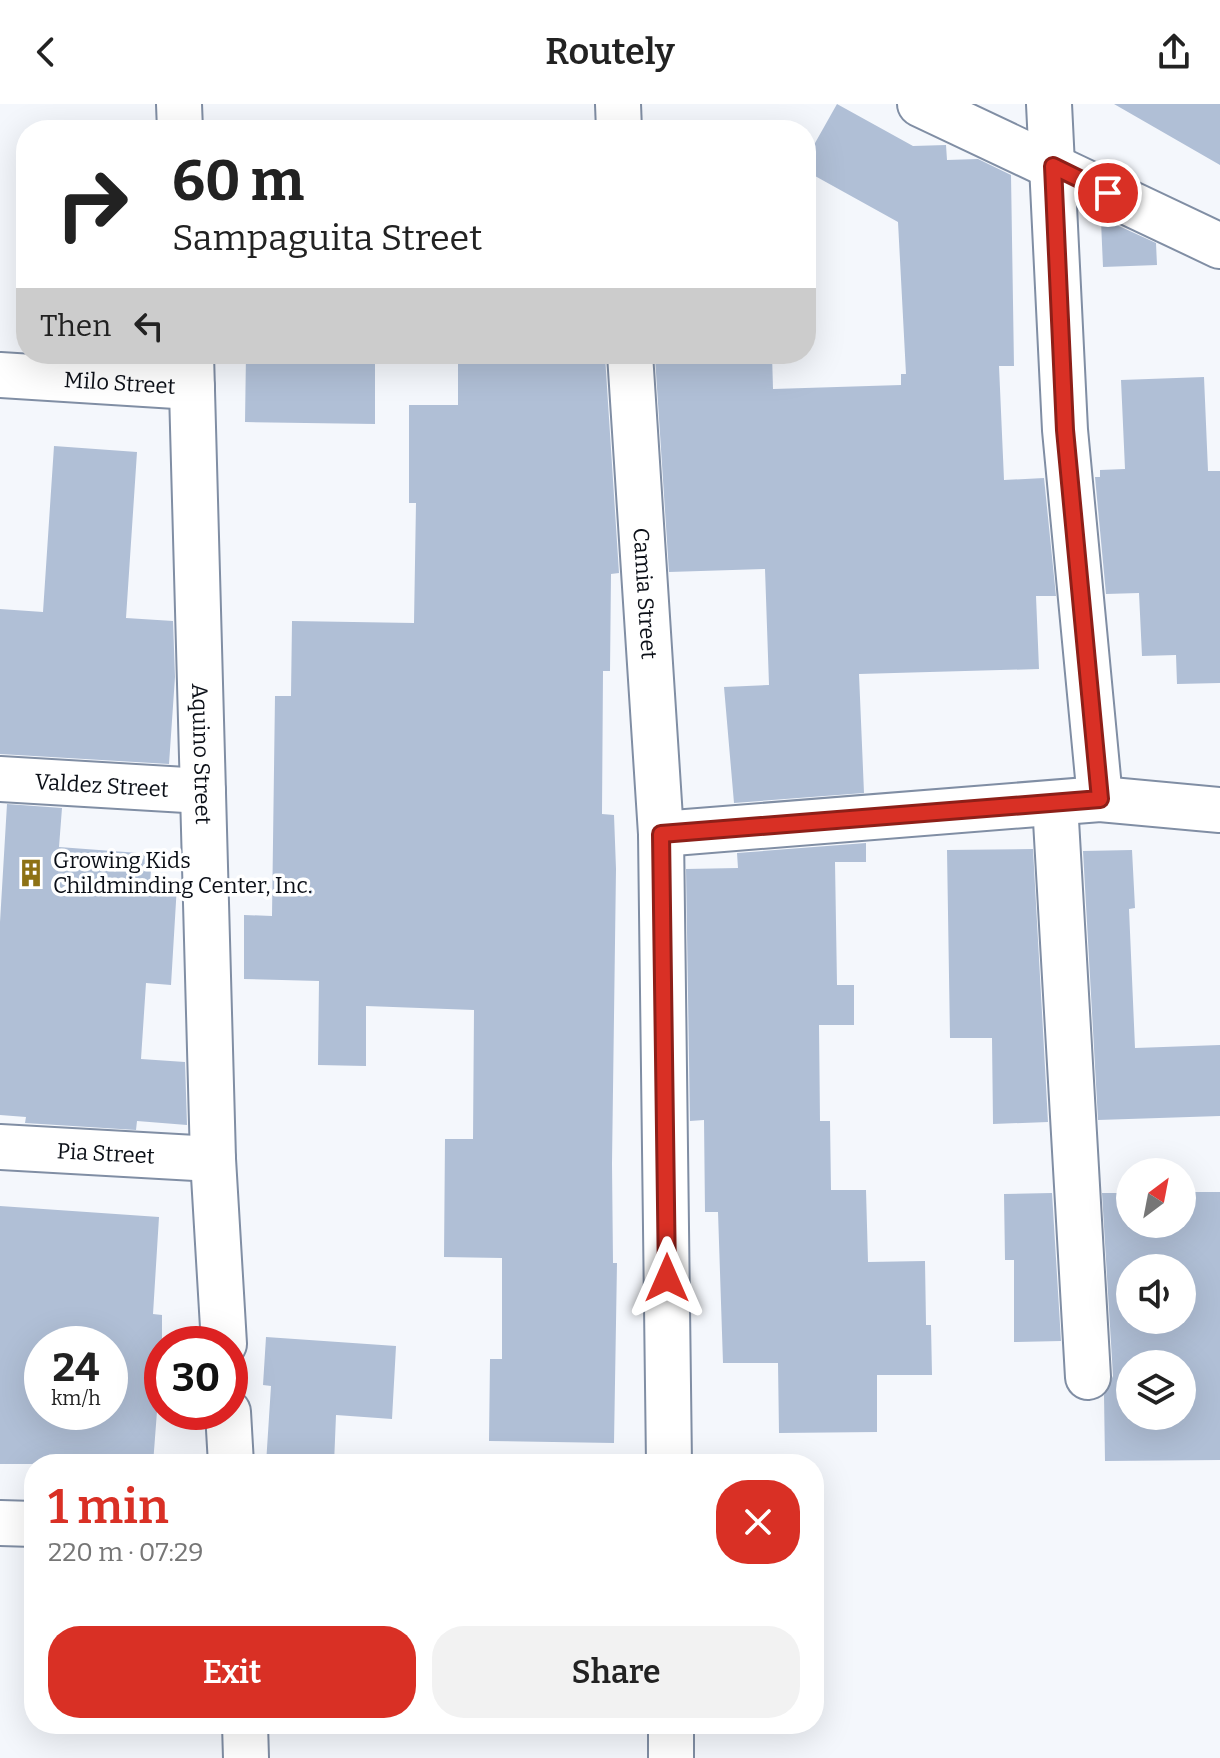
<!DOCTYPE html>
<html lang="en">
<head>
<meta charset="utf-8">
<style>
	body { margin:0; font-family:Bitter,serif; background:#f2f2f2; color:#222; height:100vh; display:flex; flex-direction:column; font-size:30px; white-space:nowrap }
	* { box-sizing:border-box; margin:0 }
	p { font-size:26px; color:#767676 }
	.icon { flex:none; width:44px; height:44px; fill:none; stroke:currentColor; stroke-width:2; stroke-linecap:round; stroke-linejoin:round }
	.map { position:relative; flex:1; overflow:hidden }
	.drawer { position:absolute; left:24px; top:1350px; width:800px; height:280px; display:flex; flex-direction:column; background:#fff; border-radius:32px; box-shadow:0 8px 32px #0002 }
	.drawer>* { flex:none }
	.guide { position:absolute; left:16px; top:16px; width:800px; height:244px; border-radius:32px; box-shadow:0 8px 32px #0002; background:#fff; color:#222; overflow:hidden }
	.needle { width:52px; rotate:32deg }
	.fabs { position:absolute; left:1116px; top:1054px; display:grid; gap:16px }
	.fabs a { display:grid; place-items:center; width:80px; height:80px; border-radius:50%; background:#fff; box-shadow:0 8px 32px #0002; font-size:40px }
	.speed { position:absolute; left:24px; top:1222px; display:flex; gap:16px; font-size:40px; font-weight:700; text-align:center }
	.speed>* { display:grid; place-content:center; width:104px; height:104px; border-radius:50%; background:#fff; box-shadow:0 8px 32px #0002; line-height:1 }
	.speed small { font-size:20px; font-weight:400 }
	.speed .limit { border:12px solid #d22; background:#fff; color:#111 }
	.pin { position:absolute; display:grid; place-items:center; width:68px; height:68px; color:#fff; margin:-34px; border:4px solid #fff; border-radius:50%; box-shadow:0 2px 8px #0007 }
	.me { position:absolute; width:88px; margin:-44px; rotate:0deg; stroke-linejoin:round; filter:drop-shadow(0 0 6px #0008) }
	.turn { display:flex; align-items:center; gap:28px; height:168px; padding:0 24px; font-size:36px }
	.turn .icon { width:104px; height:104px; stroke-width:2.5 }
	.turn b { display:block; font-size:56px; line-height:68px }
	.then { display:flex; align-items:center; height:76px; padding:0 24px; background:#0003; gap:16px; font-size:30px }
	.round { display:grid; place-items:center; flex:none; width:84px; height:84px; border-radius:32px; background:#f2f2f2 }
	.summary { display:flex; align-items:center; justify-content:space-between; height:136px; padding:0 24px }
	h1 { font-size:48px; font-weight:600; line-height:60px; color:#d93025 }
	.primary-button { display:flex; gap:16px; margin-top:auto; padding:16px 24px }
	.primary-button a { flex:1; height:92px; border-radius:32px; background:#d93025; color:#fff; font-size:32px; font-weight:600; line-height:92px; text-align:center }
	.primary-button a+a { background:#f2f2f2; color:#222 }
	header { display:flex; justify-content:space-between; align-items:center; height:104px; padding:0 24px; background:#fff; font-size:36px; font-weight:600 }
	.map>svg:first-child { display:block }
	.building { fill:#b0bfd6; fill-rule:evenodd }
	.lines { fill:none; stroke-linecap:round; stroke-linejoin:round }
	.minor-casing { stroke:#808ea4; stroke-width:48 }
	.minor { stroke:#fff; stroke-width:44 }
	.route-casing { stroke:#8d1f18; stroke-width:20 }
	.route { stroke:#d93025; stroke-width:14 }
	.labels { text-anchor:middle; stroke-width:7; stroke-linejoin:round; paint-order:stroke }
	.street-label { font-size:22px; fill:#0b0f17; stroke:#fff }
	.poi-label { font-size:22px; fill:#0b0f17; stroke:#fff; text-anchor:start }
</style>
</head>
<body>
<header><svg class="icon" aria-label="back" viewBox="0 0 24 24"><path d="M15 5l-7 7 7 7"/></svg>Routely<svg class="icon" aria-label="share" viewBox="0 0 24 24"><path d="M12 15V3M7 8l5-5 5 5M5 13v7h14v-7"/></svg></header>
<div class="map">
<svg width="1220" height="1654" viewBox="0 0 1220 1654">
	<rect width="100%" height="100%" fill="#f4f7fc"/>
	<path class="building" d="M837,0L913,42L946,41L947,56L978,55L1011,71L1014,262H999L1004,376L1044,374L1056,492H1036L1039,565L859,570L864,689L734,699L724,583L769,581L765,465L669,468L655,253L772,250L773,285L901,281V270H906L898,118L806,67V55Z
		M1114,0H1220V61Z
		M1101,117H1108L1156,139L1157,161L1103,163Z
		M246,250H375V320L245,318Z
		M458,250L605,252L619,469L611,470L610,567H603L602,710L614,711L616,765L612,1060L613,1159H617L614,1339L489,1337L490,1255H502V1154L444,1153L445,1035H473L474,906L366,902V962L318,961L319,877L244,875V811L272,812L275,592H291L292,517L414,519L416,399H409V301H458Z
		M1204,273L1208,367H1220V579L1177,580L1176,551L1142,552L1139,489L1106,490L1095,373H1100V366L1125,365L1121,276Z
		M54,342L137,348L126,514L173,517L175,573L169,660L0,650V505L43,508Z
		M7,700L62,704L59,743L152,750L150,780L177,781L171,881L146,879L141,955L185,958L187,1021L137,1017L136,1026L25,1019L26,1013L0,1011V818Z
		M866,739V758H835L837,881H854V921H819L820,1017H830L831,1086H866L868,1158L925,1157L926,1221H931L932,1271H877V1328L779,1329L778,1259H723L718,1108H705L704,1016L690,1017L686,765L738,764L737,749Z
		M1033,745L1048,1018L993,1020L992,934H950L947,746Z
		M1132,746L1135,804L1129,805L1135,944L1220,941V1012L1098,1016L1083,747Z
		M1182,1088H1220V1356L1105,1357L1104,1291L1113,1272L1102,1089H1130V1120H1182ZM1130,1164H1182V1216H1130ZM1130,1260H1182V1312H1130Z
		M1052,1089L1061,1237L1014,1238V1156H1005L1004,1090Z
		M0,1102L159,1113L153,1210L162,1211V1281H159L153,1360H0ZM42,1240H110V1308H42Z
		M266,1233L396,1242L392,1315L336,1311L334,1360H266L271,1282L263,1281Z"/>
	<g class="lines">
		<defs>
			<g id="minor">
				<path d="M179,0L180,26"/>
				<path d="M618,0L619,26"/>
				<path d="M920,0L1220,142"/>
				<path d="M1049,0L1065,326L1100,695"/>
				<path id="s1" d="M191,250L213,1055L224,1240"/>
				<path id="s2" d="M630,250L661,730L669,1360"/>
				<path id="s3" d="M0,271L192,283"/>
				<path id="s4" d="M0,675L203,687"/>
				<path d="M1055,699L1088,1273"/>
				<path d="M661,730L1100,695L1220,706"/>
				<path id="s5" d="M0,1043L213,1055"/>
				<path d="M228,1308L231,1360"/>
				<path d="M0,1419L34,1420"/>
				<path d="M245,1620L246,1654"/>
				<path d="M671,1620V1654"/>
			</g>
		</defs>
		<use href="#minor" class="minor-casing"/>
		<use href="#minor" class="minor"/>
	</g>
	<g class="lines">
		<defs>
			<path id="route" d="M667,1174L661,730L1100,695L1065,326L1053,62L1108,89"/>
		</defs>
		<use href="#route" class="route-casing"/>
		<use href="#route" class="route"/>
	</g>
	<defs>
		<symbol id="building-bare" viewBox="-9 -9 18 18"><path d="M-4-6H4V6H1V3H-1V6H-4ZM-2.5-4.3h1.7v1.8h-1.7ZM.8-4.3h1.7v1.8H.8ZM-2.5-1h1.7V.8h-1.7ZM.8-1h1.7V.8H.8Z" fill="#8d7114" stroke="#fff" stroke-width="2.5" paint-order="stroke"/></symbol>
	</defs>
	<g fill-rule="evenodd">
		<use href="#building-bare" x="11" y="749" width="40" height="40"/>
	</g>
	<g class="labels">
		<g class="street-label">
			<text dy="8" stroke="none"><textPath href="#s3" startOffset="120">Milo Street</textPath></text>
			<text dy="8" stroke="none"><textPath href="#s2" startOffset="240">Camia Street</textPath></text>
			<text dy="8" stroke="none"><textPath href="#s1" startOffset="400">Aquino Street</textPath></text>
			<text dy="8" stroke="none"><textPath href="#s4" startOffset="102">Valdez Street</textPath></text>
			<text dy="8" stroke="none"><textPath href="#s5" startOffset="106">Pia Street</textPath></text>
		</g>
		<g class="poi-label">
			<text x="53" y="764">Growing Kids<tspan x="53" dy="25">Childminding Center, Inc.</tspan></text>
		</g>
	</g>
</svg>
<div class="fabs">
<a><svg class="needle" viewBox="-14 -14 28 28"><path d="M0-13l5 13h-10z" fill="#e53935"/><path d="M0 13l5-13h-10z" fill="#767676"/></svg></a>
<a><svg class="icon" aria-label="sound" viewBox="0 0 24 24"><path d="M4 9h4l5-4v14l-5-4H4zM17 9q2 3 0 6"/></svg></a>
<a><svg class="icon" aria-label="layers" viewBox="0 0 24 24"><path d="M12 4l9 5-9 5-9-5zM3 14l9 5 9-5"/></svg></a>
</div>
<div class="speed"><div>24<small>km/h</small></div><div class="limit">30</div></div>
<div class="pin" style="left:1108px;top:89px;background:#d93025"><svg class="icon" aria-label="arrive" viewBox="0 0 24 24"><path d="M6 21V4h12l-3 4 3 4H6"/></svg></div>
<svg class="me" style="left:667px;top:1174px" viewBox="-20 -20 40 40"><path d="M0-17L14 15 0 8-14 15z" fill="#d93025" stroke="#fff" stroke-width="4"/></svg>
<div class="guide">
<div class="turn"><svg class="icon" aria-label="right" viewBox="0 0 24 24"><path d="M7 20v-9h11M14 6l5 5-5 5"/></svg><div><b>60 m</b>Sampaguita Street</div></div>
<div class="then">Then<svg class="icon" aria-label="left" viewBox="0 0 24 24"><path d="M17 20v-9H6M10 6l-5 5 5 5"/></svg></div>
</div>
<section class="drawer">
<div class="summary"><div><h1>1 min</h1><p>220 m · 07:29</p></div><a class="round" style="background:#d93025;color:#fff"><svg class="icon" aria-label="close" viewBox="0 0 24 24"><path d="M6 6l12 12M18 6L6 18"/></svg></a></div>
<div class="primary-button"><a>Exit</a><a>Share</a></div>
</section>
</div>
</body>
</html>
